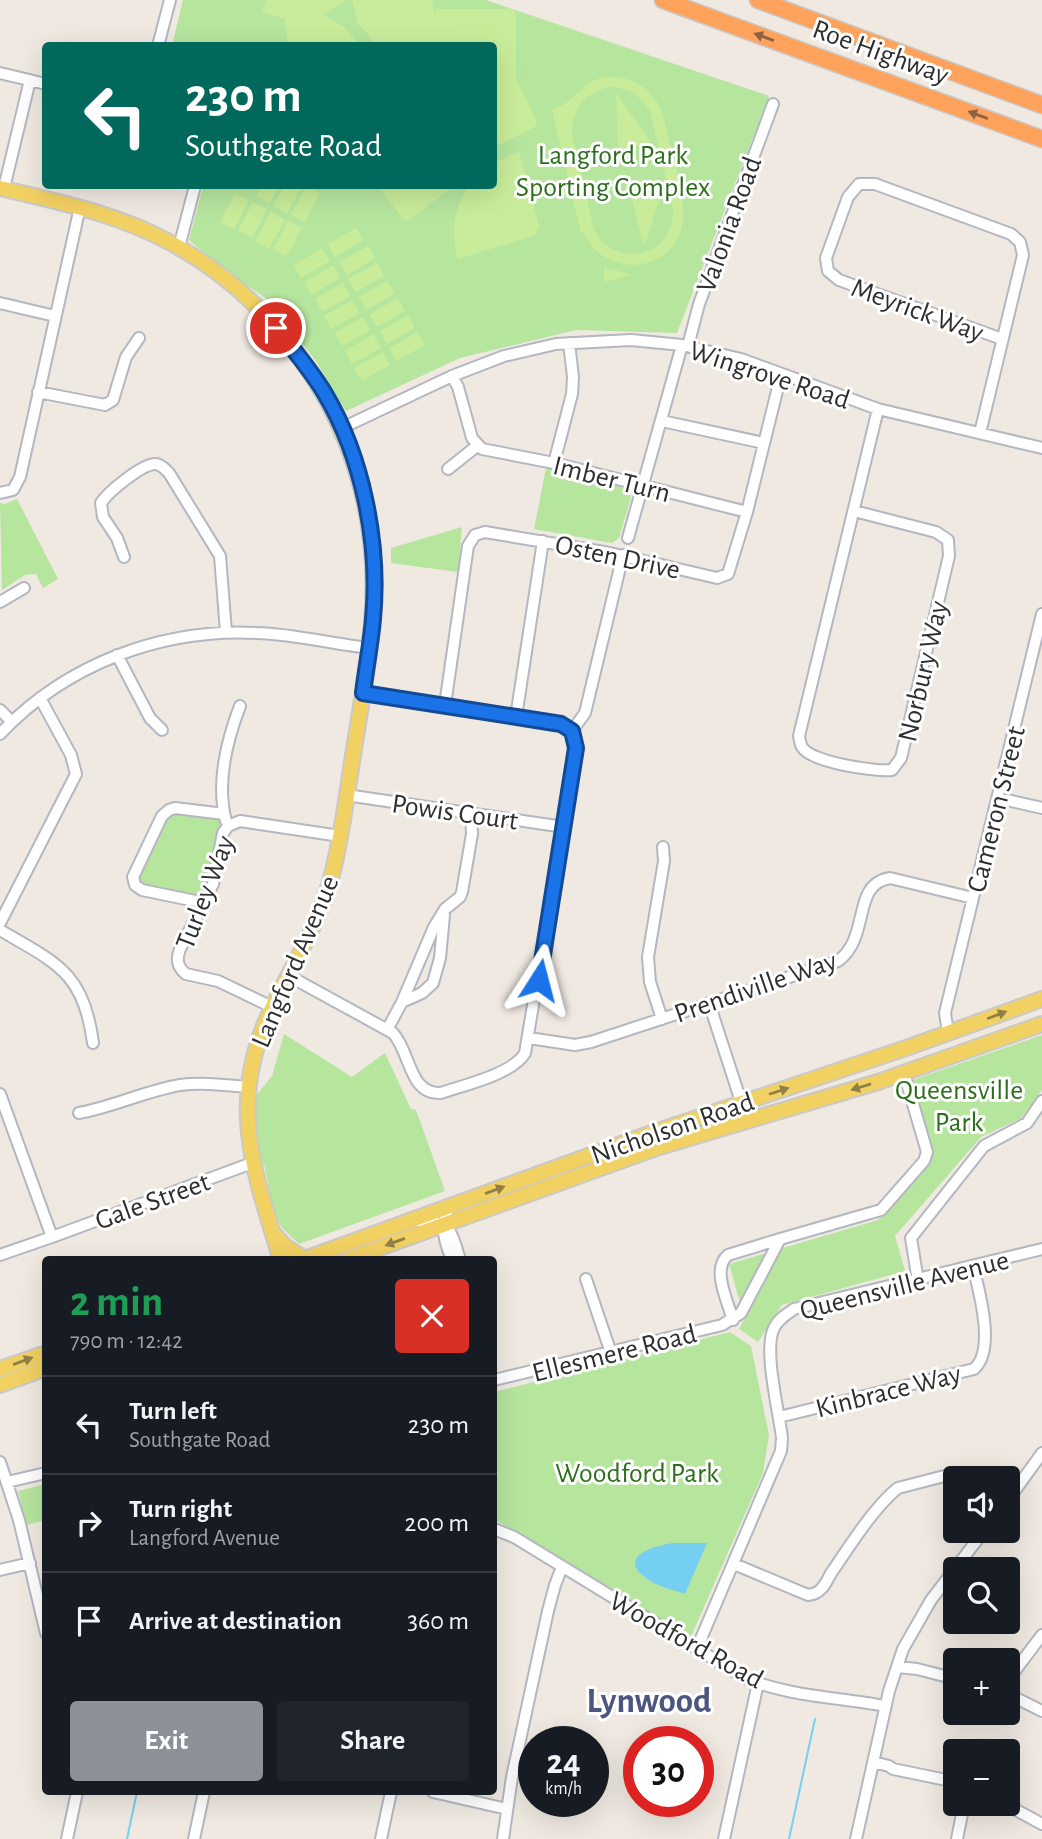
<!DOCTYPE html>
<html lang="en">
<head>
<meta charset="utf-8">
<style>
	body { margin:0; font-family:"Alegreya Sans",sans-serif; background:#20242c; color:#f1f3f6; height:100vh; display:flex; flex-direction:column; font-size:26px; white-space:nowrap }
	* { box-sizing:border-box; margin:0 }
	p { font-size:23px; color:#9ea1a6 }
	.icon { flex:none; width:38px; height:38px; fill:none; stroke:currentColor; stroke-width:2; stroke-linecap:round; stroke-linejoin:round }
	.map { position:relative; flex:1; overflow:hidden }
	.sheet { position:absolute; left:42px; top:1256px; width:455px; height:539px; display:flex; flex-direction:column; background:#171b24; border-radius:7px; box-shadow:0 7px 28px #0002 }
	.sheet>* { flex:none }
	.banner { position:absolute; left:42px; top:42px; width:455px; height:147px; border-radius:7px; box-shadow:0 7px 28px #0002; background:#00695c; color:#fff; overflow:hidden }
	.buttons { position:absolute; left:943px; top:1466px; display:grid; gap:14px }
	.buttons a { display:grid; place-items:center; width:77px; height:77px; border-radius:7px; background:#171b24; box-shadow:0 7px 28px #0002; font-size:35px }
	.speed { position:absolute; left:518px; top:1726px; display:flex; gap:14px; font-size:35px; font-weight:700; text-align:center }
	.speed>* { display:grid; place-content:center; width:91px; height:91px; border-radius:50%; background:#171b24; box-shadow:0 7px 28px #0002; line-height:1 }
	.speed small { font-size:18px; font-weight:400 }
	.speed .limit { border:10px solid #d22; background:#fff; color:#111 }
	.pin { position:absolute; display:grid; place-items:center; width:60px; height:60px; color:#fff; margin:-30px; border:4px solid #fff; border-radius:50%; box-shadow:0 2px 7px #0007 }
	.me { position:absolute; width:77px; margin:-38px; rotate:9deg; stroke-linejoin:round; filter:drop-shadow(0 0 5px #0008) }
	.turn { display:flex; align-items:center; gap:24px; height:147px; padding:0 28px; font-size:32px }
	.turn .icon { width:91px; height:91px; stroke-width:2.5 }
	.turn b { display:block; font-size:49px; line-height:60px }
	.round { display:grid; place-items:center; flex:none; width:74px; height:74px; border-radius:7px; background:#20242c }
	.overview { display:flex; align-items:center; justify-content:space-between; height:119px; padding:0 28px }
	h1 { font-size:42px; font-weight:700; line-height:52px; color:#1e9e55 }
	.action { display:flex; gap:14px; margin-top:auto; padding:14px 28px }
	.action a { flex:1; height:80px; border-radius:7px; background:#8c9099; color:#fff; font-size:28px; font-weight:700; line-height:80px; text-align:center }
	.action a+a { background:#20242c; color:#f1f3f6 }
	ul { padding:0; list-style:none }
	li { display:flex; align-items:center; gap:21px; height:98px; padding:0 28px; border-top:2px solid #363941 }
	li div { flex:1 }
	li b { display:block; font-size:26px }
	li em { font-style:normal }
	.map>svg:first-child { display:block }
	.green { fill:#b6e59e }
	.pitch { fill:#c9ec9a; fill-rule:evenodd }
	.water { fill:#75cff0 }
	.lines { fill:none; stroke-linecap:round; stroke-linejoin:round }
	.stream { stroke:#75cff0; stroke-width:2 }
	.minor-casing { stroke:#b4b7c1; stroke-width:14 }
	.major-casing { stroke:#c9c9c9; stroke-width:18 }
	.highway-casing { stroke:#c9c9c9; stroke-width:19 }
	.minor { stroke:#fff; stroke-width:10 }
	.major { stroke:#f2d163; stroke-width:14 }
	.highway { stroke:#ffa35c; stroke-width:16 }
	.oneway { fill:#8c6343 }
	.oneway2 { fill:#908048 }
	.route-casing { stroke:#114b97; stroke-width:18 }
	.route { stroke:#1a73e8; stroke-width:12 }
	.labels { text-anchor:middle; stroke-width:6; stroke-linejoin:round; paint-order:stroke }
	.street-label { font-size:28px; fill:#2e2e2e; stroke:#fff }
	.park-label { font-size:28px; fill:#2c6e1b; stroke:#fff }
	.district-label { font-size:35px; font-weight:bold; fill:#4d5680; stroke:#fff }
</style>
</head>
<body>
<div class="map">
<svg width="1042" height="1839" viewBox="0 0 1042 1839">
	<rect width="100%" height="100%" fill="#efe9e1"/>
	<path class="green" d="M183,0H486L769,96L677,333L576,330L460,358L346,411L315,360L270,301L226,271L189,240L203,186H494V46H172Z
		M546,468L627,489L631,497L619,538L612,543L534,529Z
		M17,499L58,579L43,588L36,574L25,575L2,590L0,503L5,504Z
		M462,527L458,572L391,563V548Z
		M170,813L219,818L220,826L210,880L204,893L200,895L141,886L137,874Z
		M284,1034L352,1077L385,1053L411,1109L416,1110L445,1191L299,1244L282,1228L273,1211L265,1168L256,1141L254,1098L272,1076Z
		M1042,1035V1090L1021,1118L981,1137L895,1236L905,1271L782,1305L758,1342L739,1329L750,1309L740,1303L729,1264L878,1220L930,1160L910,1081Z
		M730,1332L751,1346L769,1435L763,1473L690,1639L494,1519V1392Z
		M45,1484V1520L27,1525L18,1491Z"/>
	<path class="pitch" d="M266,0H346L323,15L344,27L360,45H288L285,19L262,12Z
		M352,0H432L436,21V9H513L516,13V78L537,122L535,127L494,147V46L377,45L358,23Z
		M604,77C632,75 654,88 663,115C669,141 686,197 683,221C676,274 605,280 584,233H581L552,109C575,104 578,84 604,77ZM612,87C629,88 641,96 650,111L673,208C676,256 617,272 594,230L572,134C572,109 586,90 612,87Z
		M616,95L618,96L651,142L618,151Z
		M519,152L539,226L535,235L458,259C450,233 454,209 468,186H494V163Z
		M262,186H280L270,203L256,196Z
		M284,186H302L287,213L273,206Z
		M306,186L320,193L305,222L291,214Z
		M378,186H455L408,220L403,219Z
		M629,188L662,190L646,243L643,242Z
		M235,193L249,200L234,229L220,222Z
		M253,202L267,209L252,238L238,230Z
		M271,212L285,220L269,249L255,241Z
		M288,221L302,228L286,257L273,249Z
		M356,228L363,240L335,257L328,244Z
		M368,246L375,258L347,275L339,262Z
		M322,248L330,261L301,278L294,265Z
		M377,263L384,276L356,292L348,279Z
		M333,265L340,278L312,295L304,282Z
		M604,267L629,274L630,275L604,282Z
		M387,281L395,294L366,310L359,297Z
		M343,283L350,296L322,312L315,299Z
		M398,298L405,311L377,327L369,315Z
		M352,300L360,313L331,329L324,316Z
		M408,315L415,328L387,344L380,331Z
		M363,317L370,330L342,346L335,333Z
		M417,332L425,345L396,361L389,348Z
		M373,334L381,348L352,364L345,351Z
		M383,352L390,365L362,381L354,368Z"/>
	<path class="water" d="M673,1543H707L685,1594C674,1590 659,1587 649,1580C614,1557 654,1546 673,1543Z"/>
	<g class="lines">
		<path class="stream" d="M127,1839L137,1792
			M789,1839L815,1719"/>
		<defs>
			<path id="minor" d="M158,46L170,0
				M0,73L46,84
				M4,188L30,80
				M179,247L195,186
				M0,303L55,316
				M688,346L699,304L773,104
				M452,376L458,387L472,438L482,449L554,463L747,512
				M38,392L105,405L113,400L126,357L139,338
				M662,421L764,443
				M342,428L452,376L504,356L556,344L631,340L682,345L741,359L878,409L1042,448
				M980,433L1023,255L1020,242L1011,234L875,184H859L848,197L826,258L828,271L839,280L1002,339
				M554,463L572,394L573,377L569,343
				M448,469L477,446
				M0,493L13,490L20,477L80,207
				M854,511L936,532L948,540L949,556L901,758L892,770C875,772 810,762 802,747C800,744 800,740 799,736L878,409
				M628,538L682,345
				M124,557L117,538L103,517L101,503C108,492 143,463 156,464C162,465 165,469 169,473L220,556L226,632
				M0,602L24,588
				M117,655L150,718L162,730
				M445,705L468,546L475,535L485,532L610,553L717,578L728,574L747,512L781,375
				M0,710L12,722
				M516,717L543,541
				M572,731L585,713L623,555
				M0,734C66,664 162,628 257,633C295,634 331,644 369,648
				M346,795L564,827
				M998,798L1042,808
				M226,821C216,784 227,740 240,706
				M205,903L142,890L135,885L133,877L162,816L169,810L175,808L224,814
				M0,923L76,774L71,755L40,698
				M0,930C56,963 84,972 93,1043
				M289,976L393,1033C411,1053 409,1095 441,1093C464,1085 513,1074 525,1053L576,748L572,731L561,724L543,721L363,693
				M402,1002L434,927L445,909L460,897L462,892L472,834L471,813
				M709,1003L747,1120
				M272,1007L218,981L186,974C177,967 176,959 180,949L213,884L223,833L228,826L240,821L340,836
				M662,1019L650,982L648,957L664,861L663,847
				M388,1028L402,1002L422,993L433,983L440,958L444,915
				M952,1031L947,1026L945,1013L1042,614
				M529,1038L575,1045L591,1042L838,961C871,937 851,884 890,878L973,898
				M0,1094L52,1237L0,1255
				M79,1113C113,1107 145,1091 180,1085C202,1082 224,1085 247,1087
				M449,1207C440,1227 444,1240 452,1260
				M417,1221C451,1220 451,1231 460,1260
				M52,1237L252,1163
				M586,1279L611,1353
				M918,1281L911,1238L984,1146L1027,1123L1042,1101
				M733,1320C728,1302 711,1269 728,1255L780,1239
				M494,1380L722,1325L741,1313L780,1239L881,1210L924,1161L927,1152L904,1073
				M779,1417L974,1369C996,1350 979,1291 973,1266
				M0,1462L19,1520L46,1633
				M7,1482L46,1473
				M1008,1500L1042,1453
				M494,1529L514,1537L745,1678C790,1697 839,1697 885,1706
				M734,1564L808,1595C814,1594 818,1593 822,1588C827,1583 829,1575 834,1569C850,1545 876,1505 898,1488L952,1474L968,1479
				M0,1570L30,1563
				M697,1648L781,1451L782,1438C779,1412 763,1349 774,1328C778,1319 787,1314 794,1309L1042,1249
				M898,1667L917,1669L956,1679
				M1008,1680L1042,1635
				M1008,1694L1042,1711
				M873,1762L889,1766L893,1769L956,1782
				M433,1792L507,1809
				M1005,1804L1042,1824
				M67,1839L77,1792
				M194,1839L204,1792
				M381,1839L391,1792
				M503,1839L512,1777L548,1611L555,1585L562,1567
				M724,1839L758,1683
				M856,1839L889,1691L903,1649L931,1600L984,1531
				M957,1839L964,1804"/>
			<path id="major" d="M0,188C59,202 119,214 173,244C290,308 368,435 373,568C376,627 364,685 355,743C348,785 343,830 333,871C320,921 294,963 272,1008C227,1099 253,1170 281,1260
				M275,1235L286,1247L305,1259
				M302,1260L646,1135L909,1047L1042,999
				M346,1260L659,1147L878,1082L1042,1024
				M0,1369L46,1353
				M0,1385L46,1368"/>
			<path id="highway" d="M663,0L1042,139
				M758,0L1042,105"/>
		</defs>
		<use href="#minor" class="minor-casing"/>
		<use href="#major" class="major-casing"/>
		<use href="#highway" class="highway-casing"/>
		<use href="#minor" class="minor"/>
		<use href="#major" class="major"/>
		<use href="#highway" class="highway"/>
	</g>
	<defs><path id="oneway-solid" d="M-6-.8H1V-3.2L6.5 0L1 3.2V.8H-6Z" transform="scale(1.75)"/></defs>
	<g class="oneway">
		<use href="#oneway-solid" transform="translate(764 37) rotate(-160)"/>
		<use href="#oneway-solid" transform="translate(978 115) rotate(-160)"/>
	</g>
	<g class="oneway2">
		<use href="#oneway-solid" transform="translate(997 1015) rotate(-21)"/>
		<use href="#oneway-solid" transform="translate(861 1087) rotate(163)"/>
		<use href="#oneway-solid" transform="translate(779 1091) rotate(-18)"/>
		<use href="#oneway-solid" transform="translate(495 1190) rotate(-20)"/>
		<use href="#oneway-solid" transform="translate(395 1242) rotate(160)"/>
		<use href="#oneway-solid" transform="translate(23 1361) rotate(-20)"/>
	</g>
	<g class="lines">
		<defs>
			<path id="route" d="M276,328C293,349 310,369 324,392C363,457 380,544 373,619C371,643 366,668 363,693L542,721L561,724L572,731L576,748L539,980"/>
		</defs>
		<use href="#route" class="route-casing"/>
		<use href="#route" class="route"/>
	</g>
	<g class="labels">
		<g class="street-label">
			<text transform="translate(881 51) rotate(20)" y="10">Roe Highway</text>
			<text transform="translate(728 224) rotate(-70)" y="10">Valonia Road</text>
			<text transform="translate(918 309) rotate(20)" y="10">Meyrick Way</text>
			<text transform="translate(770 374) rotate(18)" y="10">Wingrove Road</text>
			<text transform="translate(612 478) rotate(14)" y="10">Imber Turn</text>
			<text transform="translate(618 556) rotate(12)" y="10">Osten Drive</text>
			<text transform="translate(922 671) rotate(-77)" y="10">Norbury Way</text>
			<text transform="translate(995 809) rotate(-76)" y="10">Cameron Street</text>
			<text transform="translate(455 811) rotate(8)" y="10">Powis Court</text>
			<text transform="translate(204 892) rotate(-69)" y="10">Turley Way</text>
			<text transform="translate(294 961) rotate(-67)" y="10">Langford Avenue</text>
			<text transform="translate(755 986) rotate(-19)" y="10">Prendiville Way</text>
			<text transform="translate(672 1127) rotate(-19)" y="10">Nicholson Road</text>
			<text transform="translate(152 1200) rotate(-20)" y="10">Gale Street</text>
			<text transform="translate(904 1284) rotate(-14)" y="10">Queensville Avenue</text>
			<text transform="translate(614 1352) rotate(-14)" y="10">Ellesmere Road</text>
			<text transform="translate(888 1390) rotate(-14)" y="10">Kinbrace Way</text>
			<text transform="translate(687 1639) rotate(29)" y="10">Woodford Road</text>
		</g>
		<g class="park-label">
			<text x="613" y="164">Langford Park<tspan x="613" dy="32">Sporting Complex</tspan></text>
			<text x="959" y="1099">Queensville<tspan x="959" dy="32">Park</tspan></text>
			<text x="637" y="1482">Woodford Park</text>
		</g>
		<g class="district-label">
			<text x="649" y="1712">Lynwood</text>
		</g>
	</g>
</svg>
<div class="buttons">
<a><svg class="icon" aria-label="sound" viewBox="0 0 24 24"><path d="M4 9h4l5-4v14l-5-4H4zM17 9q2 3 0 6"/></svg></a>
<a><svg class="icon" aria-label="search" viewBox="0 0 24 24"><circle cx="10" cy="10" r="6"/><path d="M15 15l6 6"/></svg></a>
<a>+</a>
<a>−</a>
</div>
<div class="speed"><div>24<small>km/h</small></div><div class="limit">30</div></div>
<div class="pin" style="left:276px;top:328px;background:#d93025"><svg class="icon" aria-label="arrive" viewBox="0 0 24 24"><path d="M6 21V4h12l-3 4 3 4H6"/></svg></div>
<svg class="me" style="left:539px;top:980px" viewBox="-20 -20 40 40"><path d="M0-17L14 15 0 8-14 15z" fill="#1a73e8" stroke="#fff" stroke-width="4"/></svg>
<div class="banner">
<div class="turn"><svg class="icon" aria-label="left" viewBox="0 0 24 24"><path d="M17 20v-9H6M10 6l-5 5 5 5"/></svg><div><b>230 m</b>Southgate Road</div></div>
</div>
<section class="sheet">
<div class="overview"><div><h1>2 min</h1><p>790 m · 12:42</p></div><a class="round" style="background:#d93025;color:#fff"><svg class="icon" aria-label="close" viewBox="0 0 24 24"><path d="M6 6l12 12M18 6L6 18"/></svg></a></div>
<ul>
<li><svg class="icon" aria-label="left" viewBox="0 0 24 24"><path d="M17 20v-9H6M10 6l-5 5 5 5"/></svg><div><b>Turn left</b><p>Southgate Road</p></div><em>230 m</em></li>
<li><svg class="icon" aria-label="right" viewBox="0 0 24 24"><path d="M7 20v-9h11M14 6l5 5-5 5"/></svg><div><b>Turn right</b><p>Langford Avenue</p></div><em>200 m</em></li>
<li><svg class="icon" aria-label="arrive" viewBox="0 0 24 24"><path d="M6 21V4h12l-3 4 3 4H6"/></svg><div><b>Arrive at destination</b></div><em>360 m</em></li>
</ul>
<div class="action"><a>Exit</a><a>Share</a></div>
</section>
</div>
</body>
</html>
